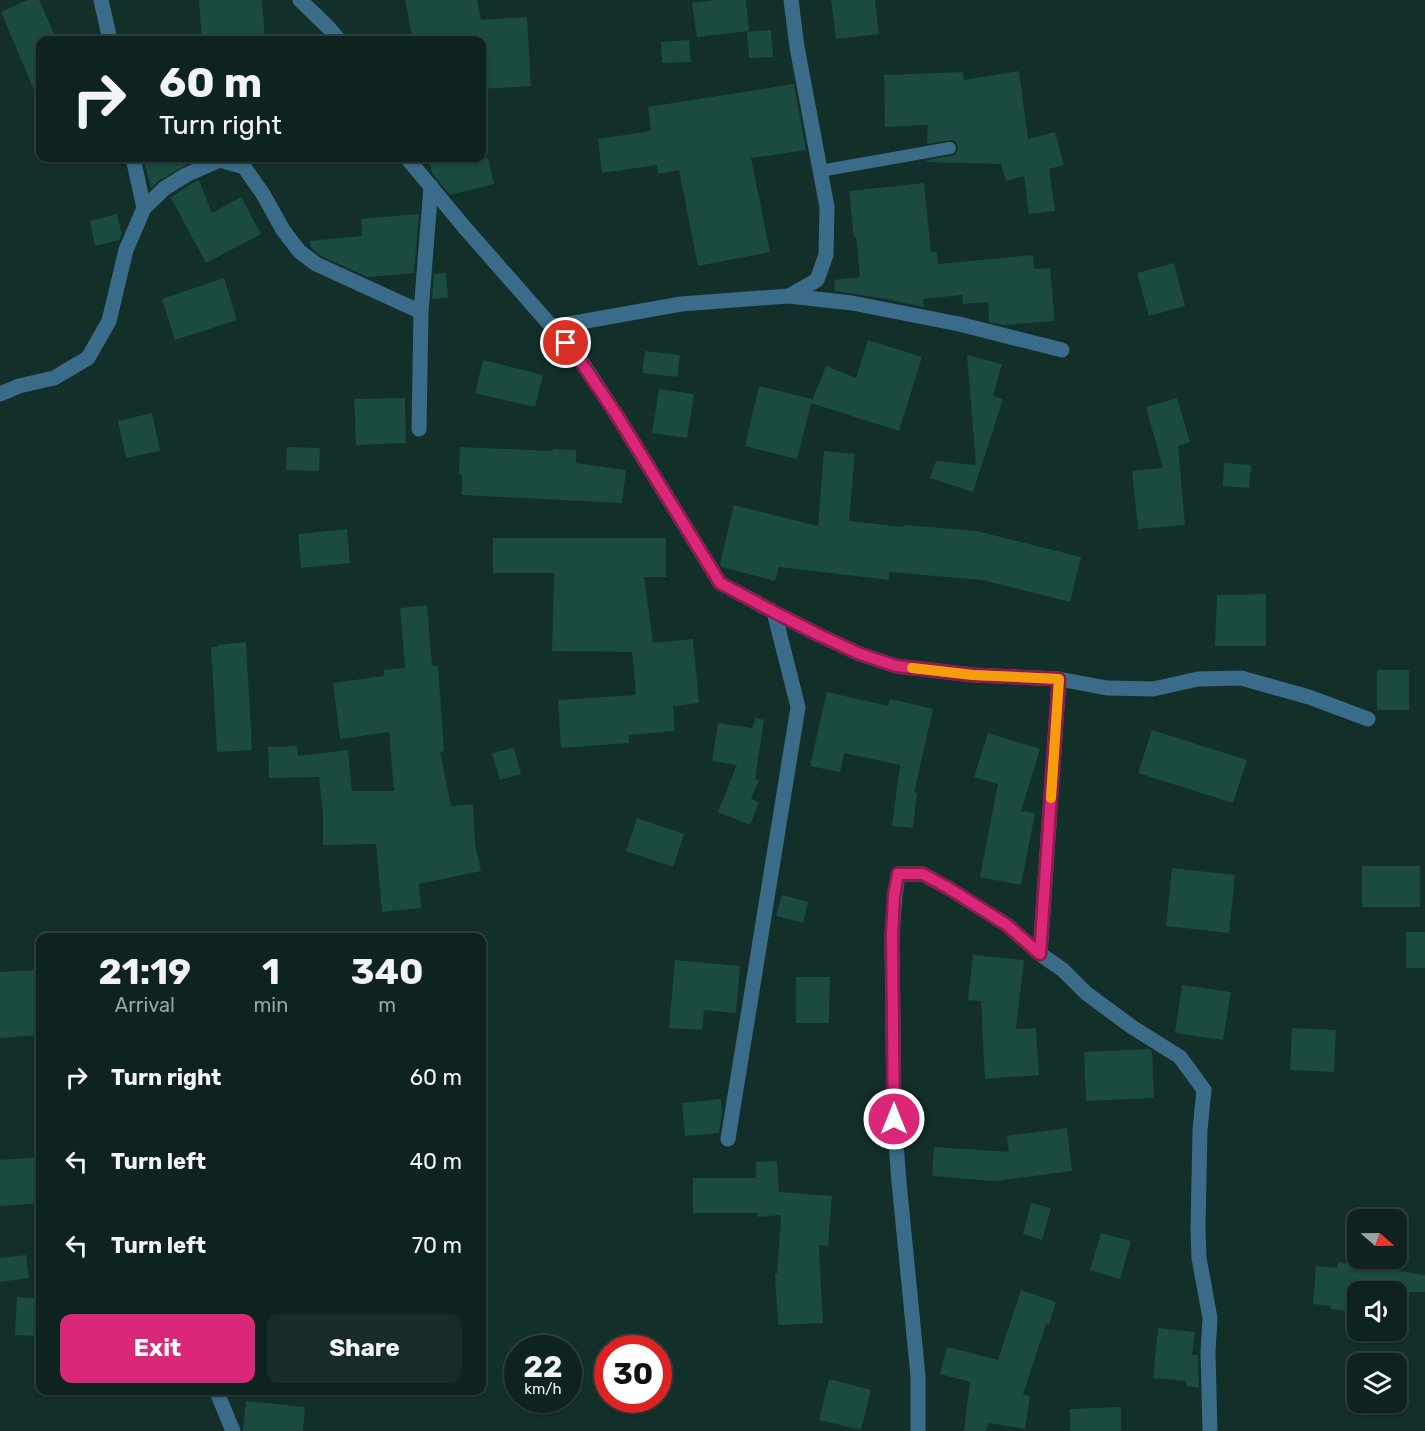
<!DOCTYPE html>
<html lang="en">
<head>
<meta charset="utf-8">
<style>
	body { margin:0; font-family:Rubik,sans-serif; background:#172b28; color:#f1f3f6; height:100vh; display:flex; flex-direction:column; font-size:22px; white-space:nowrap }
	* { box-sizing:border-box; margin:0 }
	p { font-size:20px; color:#9ba4a4 }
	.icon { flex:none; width:33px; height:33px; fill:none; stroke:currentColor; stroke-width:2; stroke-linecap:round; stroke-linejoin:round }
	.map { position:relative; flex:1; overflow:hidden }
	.sheet { position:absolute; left:36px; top:933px; width:450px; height:462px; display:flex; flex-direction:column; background:#0e231f; border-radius:12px; box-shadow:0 2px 4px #0004,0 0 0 2px #2e403d }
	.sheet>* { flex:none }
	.guide { position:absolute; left:36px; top:36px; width:450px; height:126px; border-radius:12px; box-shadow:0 2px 4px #0004,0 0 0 2px #2e403d; background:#0e231f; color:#f1f3f6; overflow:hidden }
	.needle { width:39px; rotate:110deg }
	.buttons { position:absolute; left:1347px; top:1209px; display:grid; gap:12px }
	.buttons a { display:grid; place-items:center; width:60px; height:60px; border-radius:12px; background:#0e231f; box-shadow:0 2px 4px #0004,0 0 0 2px #2e403d; font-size:30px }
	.speed { position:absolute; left:504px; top:1335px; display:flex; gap:12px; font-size:30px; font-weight:700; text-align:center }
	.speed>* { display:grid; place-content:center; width:78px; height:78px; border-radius:50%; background:#0e231f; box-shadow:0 2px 4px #0004,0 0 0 2px #2e403d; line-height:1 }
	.speed small { font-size:15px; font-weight:400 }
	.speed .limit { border:9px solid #d22; background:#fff; color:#111 }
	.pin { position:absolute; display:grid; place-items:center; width:51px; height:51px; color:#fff; margin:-26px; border:3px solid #fff; border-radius:50%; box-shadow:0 2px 6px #0007 }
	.me { position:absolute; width:66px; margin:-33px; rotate:0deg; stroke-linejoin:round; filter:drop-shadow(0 0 4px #0008) }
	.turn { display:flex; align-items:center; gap:21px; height:126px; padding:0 24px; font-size:27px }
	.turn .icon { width:78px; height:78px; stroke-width:2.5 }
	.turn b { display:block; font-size:42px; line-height:51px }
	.eta { display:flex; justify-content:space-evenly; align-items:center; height:102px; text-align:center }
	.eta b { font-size:36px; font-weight:700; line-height:42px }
	.action { display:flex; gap:12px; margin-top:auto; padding:12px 24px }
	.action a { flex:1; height:69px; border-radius:12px; background:#db2777; color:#fff; font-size:24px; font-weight:700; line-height:69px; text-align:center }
	.action a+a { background:#172b28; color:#f1f3f6 }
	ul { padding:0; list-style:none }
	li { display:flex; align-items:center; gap:18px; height:84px; padding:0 24px }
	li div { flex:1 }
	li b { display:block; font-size:22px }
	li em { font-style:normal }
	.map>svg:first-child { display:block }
	.building { fill:#1a4a40 }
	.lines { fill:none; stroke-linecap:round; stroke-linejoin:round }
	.lane { stroke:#3a6b89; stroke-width:12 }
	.street { stroke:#3a6b89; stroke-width:15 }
	.route-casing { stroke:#8e194d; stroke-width:15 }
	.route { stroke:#db2777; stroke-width:10 }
	.slow { stroke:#f59e0b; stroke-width:10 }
</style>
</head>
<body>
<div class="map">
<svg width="1425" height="1431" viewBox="0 0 1425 1431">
	<rect width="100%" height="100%" fill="#132f29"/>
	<path class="building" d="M28,0H39L57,40H40V104L1,12Z
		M199,0H262L265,40H202Z
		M405,0H477L481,20L527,17L531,86L482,89V40H413Z
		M716,0H746L749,31L697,37L692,3Z
		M831,0H875L879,34L836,39Z
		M771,30L773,57L749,58L747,32Z
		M689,40L691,62L662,63L661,42Z
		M1019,71L1028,139L1055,132L1064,165L1049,169L1055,211L1029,214L1024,176L1006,181L1001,164L927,162V160L955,155L957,151L958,147L956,142L952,140L927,144L928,125L885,127L884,75L963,72L964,80Z
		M794,84L806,150L751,158L770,252L698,266L679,170L658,174L657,165L602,173L598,139L651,131L648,107Z
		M143,158H189L191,162L160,180L151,188Z
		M429,158H488L494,184L450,195L432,173Z
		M199,180L212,213L241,197L261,234L206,263L171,198L167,200L191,184Z
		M924,183L931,252H937L938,264L1033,255L1034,269L1050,268L1055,321L1004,325L989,322L988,302L963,304L962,295L923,299L924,307L895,301L894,300L835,291L834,280L860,277L856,237L854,238L849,191Z
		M117,214L122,235L119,240L95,246L90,221Z
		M419,214L414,273L368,277L321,256L311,248L310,241L362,236L361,219Z
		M1174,263L1185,306L1149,316L1137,273Z
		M446,273L448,298L432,299L434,274Z
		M224,278L237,320L175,340L162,299Z
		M868,340L922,357L899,431L811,403L797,459L745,446L759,386L812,399V401L826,366L856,378Z
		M645,351L680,355L677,377L642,373Z
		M967,355L1002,364L993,396L1003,399L973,492L930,478L936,461L976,465Z
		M483,360L543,375L535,407L475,393Z
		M659,389L694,394L687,438L652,433Z
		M405,398L406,443L356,445L354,399Z
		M1177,398L1190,442L1178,446L1185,525L1138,529L1132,471L1163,468L1146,407Z
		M152,413L160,451L126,458L118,421Z
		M287,447L320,448L319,471L286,470Z
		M460,447L553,451V449L576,450V463L626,470L622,503L462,495V474H459Z
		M824,451L855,454L849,521L903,527L904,525L977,531L1081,557L1070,602L982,580L889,572V580L779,567L775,581L722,567L720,564L734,505L818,526Z
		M1224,463L1251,465L1249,488L1223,486Z
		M347,529L350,563L301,568L298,534Z
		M493,538H666V577H644L653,643L693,639L699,703L673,706L675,731L629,735V743L561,748L558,700L636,695L632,652L552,651L554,573H493Z
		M1266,594V646H1215L1217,595Z
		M427,605L432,666H438L444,751L440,752L451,806L473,804L475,843L481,871L419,884L421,908L382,912L376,844L323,845V814L319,777L269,778L268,747L297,746L298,756L348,750L352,791H394L389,732L340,739L333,683L384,676V670L405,668L400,608Z
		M246,642L252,750L217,752L211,647H218V645Z
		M1377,670H1409V710H1377Z
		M827,692L888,706L890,699L933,709L914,793H917L913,828L892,826L900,765L844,753L840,772L810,766Z
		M756,718L764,720L755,779L759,780L751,799L759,802L750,825L718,812L737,765L712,761L718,723L752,728Z
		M1152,730L1247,760L1233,803L1138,773Z
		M988,733L1040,749L1021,811L1035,813L1021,885L980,877L998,784L974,777Z
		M514,748L521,774L500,780L492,753Z
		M637,818L684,834L673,867L626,851Z
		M1362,866H1420V907H1362Z
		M1172,868L1235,875L1229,933L1166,926Z
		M782,895L808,902L803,923L776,916Z
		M1406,932H1425V968H1406Z
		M973,955L1024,960L1016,1029L1036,1028L1039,1075L985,1079L981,1001L968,1000Z
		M675,960L740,966L736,1013L704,1010L702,1030L669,1028Z
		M35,970L38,1035L0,1038V972Z
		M796,977H830L829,1023H796Z
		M1182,985L1231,992L1223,1040L1175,1033Z
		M1292,1028L1336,1030L1334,1072L1290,1070Z
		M1149,1049L1152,1051L1154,1098L1086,1101L1084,1052Z
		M721,1099L722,1112L719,1133L685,1136L682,1103Z
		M1067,1128L1072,1171L994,1181L932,1176L934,1147L1009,1152L1007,1136Z
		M40,1157V1203L0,1206V1160Z
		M777,1161L779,1192L832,1196L828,1246L819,1245L823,1323L778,1325L775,1274H777L781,1215L758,1217V1213H693V1178H756V1162Z
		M1031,1203L1051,1208L1042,1240L1023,1234Z
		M1101,1233L1131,1241L1120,1279L1090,1270Z
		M26,1255L29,1278L0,1282V1258Z
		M1338,1262L1425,1275V1292H1358V1313L1331,1309V1306L1313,1304L1316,1266L1337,1268Z
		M1021,1290L1056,1302L1049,1325L1046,1324L1023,1395L1030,1396L1025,1429L988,1423L986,1431H964L970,1382L940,1374L947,1347L998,1360Z
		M17,1297L40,1299V1336L15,1335Z
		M1158,1328L1195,1332L1192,1355H1198L1199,1388L1186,1386V1381L1153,1378Z
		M829,1379L871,1390L861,1430L819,1420Z
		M246,1401L305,1407L303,1431H243Z
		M1121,1407V1431H1070V1409Z"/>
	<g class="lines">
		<path class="lane" d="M820,171L950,148"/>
		<path class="street" d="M101,0L110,40
			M300,0L329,28L339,40
			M133,158L144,208
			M407,158L465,228L580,359L616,414L720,583L774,612L819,635L860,654L896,666L973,675L1059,679L1107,688L1153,689L1198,679L1241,678L1309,697L1368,719
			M789,296L817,280L826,255L827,207L797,47L791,0
			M552,327L681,304L789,296L852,303L959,324L1062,350
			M0,394L19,386L54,378L88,358L109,321L126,250L144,208L165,188L186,175L220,160L244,167L263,194L283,230L299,251L316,264L421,312
			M419,429L421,312L431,186
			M1040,954L1059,679
			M728,1139L798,707L774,612
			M216,1390L233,1431
			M918,1431V1376L899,1182L894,1119L892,935L895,896L898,874H923L950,889L1007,925L1040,954L1063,970L1086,993L1132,1027L1180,1057L1204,1090L1200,1130L1198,1229L1199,1258L1210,1318L1208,1352L1210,1431"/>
	</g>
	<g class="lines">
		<defs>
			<path id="route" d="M566,343L579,359L616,414L720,583L774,612L819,635L860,654L896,666L973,675L1059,679L1040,954L1007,925L950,889L923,874H898L894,896L892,935L894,1119"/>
		</defs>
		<use href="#route" class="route-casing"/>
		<use href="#route" class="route"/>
		<path class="slow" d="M912,668L973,675L1059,679L1051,798"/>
	</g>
</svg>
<div class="buttons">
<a><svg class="needle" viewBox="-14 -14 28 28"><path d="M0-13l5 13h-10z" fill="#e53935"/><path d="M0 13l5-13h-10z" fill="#9ba4a4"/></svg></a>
<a><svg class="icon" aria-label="sound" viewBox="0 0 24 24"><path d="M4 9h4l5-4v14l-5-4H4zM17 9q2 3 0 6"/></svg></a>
<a><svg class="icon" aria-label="layers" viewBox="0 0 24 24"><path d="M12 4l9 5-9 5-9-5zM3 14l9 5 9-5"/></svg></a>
</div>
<div class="speed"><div>22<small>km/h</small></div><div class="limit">30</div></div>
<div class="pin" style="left:566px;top:343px;background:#d93025"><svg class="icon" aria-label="arrive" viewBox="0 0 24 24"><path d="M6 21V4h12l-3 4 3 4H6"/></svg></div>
<svg class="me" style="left:894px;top:1119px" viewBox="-20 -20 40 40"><circle r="17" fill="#db2777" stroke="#fff" stroke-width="3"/><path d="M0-11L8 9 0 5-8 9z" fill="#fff"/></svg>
<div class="guide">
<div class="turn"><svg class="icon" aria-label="right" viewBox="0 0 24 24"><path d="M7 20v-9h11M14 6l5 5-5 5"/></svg><div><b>60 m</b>Turn right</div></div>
</div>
<section class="sheet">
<div class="eta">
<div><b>21:19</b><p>Arrival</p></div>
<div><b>1</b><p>min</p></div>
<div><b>340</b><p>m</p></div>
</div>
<ul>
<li><svg class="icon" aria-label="right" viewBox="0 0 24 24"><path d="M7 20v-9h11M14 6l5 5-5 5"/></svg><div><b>Turn right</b></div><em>60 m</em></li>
<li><svg class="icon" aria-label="left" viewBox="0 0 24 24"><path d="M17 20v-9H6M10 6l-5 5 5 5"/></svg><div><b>Turn left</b></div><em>40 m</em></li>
<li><svg class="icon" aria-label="left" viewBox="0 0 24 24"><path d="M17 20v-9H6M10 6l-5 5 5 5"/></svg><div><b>Turn left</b></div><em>70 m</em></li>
</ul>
<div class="action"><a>Exit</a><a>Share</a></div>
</section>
</div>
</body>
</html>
